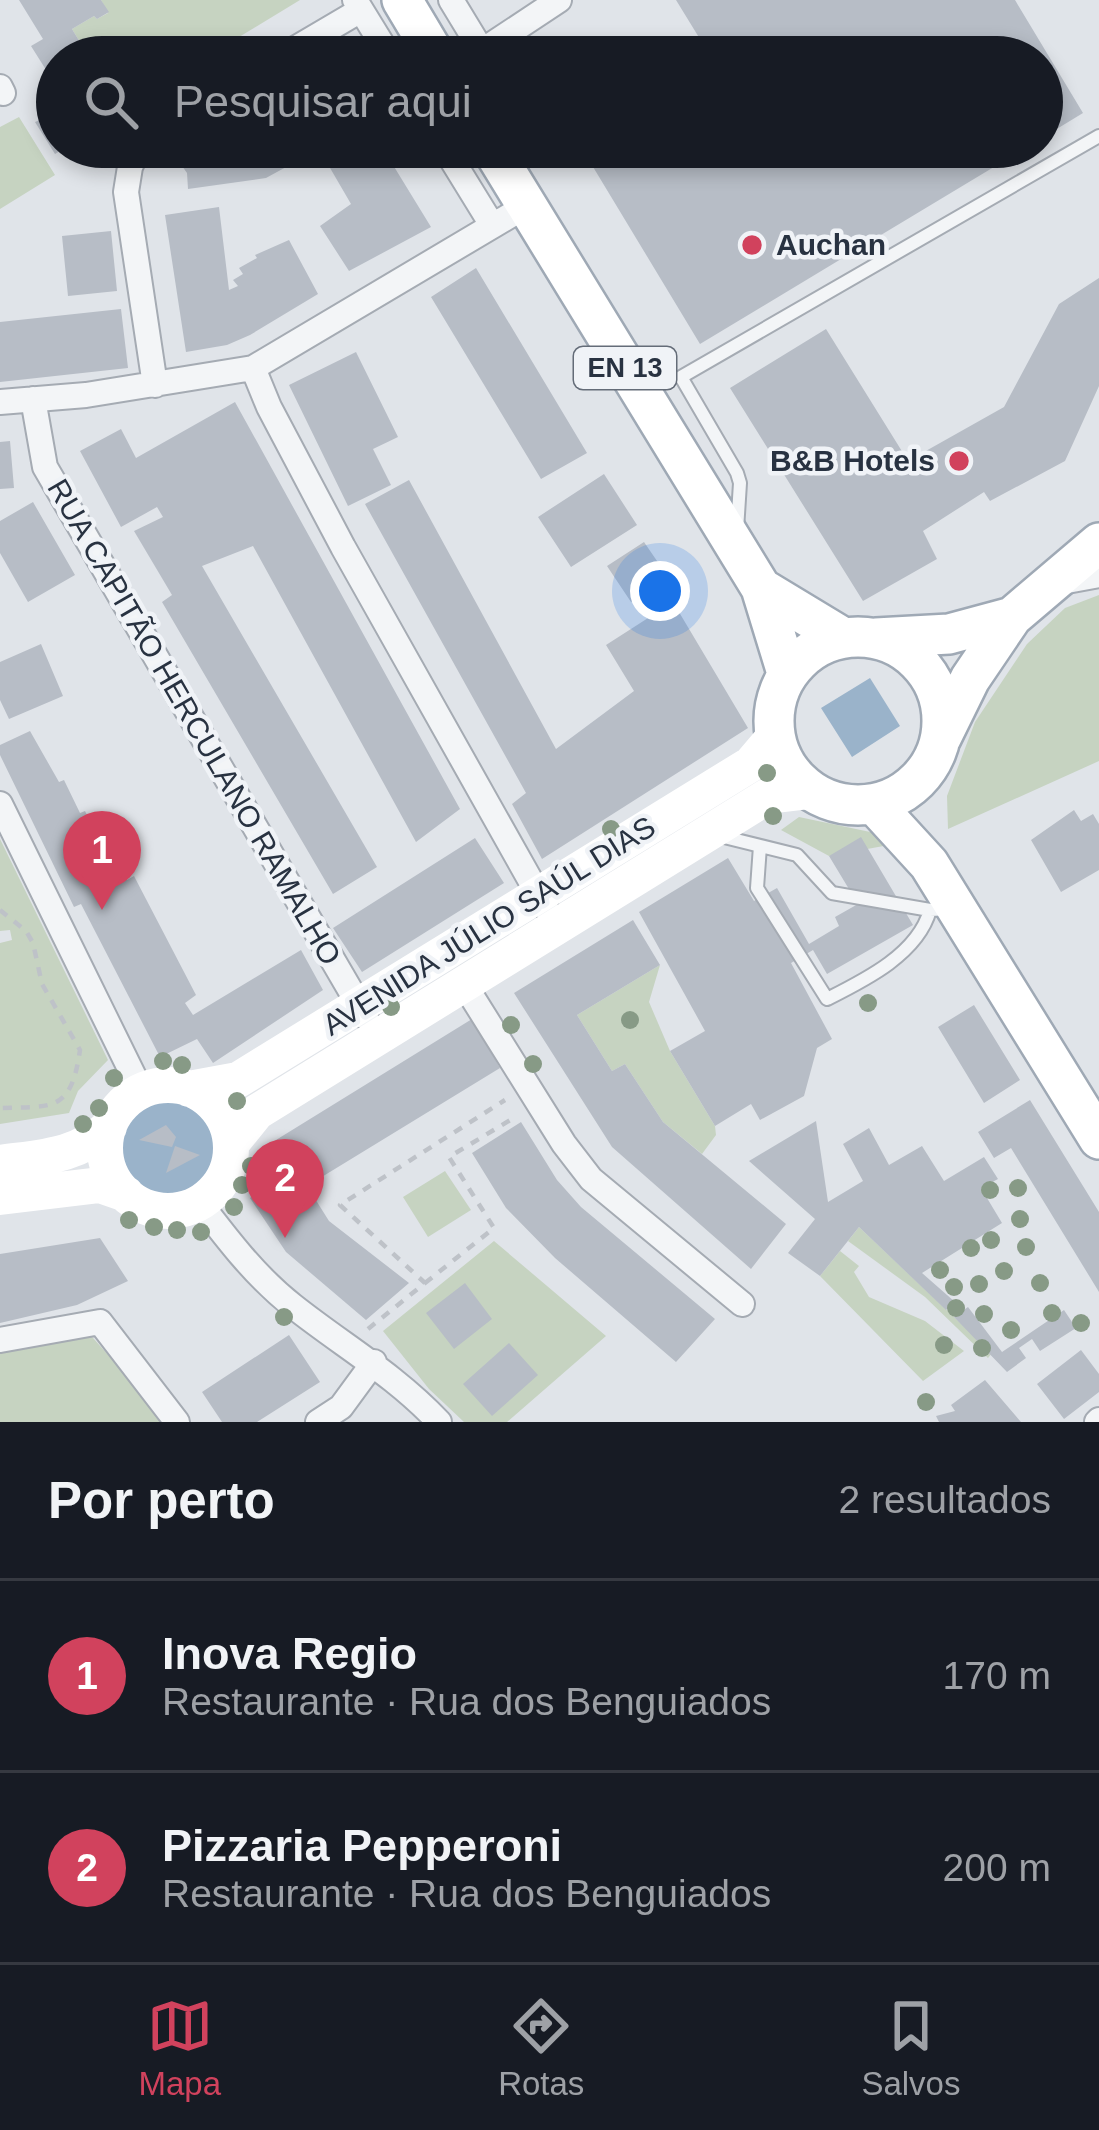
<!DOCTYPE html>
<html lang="pt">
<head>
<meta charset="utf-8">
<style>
	body { margin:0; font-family:Helvetica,sans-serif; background:#242831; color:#f1f3f6 }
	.you { position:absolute; left:660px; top:591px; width:42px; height:42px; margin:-30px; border:9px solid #fff; border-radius:50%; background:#1a73e8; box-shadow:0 0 0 18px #1a73e833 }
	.badge { display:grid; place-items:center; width:78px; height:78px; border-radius:50%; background:#d1425d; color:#fff; font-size:39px; font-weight:700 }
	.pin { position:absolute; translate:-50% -99px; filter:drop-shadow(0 3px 6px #0008) }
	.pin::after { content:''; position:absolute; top:63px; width:42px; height:36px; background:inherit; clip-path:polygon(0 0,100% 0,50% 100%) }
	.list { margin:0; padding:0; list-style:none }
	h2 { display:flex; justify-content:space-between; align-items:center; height:156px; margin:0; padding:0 48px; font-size:51px }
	h2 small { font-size:39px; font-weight:400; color:#9ea1a6 }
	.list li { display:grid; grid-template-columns:78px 1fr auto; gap:36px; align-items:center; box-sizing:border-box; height:192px; padding:0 48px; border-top:3px solid #363941 }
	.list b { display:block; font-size:45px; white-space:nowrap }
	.list p { margin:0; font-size:39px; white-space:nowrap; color:#9ea1a6 }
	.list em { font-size:39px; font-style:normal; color:#9ea1a6 }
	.icon { flex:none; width:66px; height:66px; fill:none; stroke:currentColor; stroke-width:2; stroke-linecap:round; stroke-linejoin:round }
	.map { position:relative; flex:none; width:1099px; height:1422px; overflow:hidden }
	.search { position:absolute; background:#171b24; box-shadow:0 6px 18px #0003; left:36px; right:36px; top:36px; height:132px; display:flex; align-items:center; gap:30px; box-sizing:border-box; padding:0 42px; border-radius:66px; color:#9ea1a6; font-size:45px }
	.sheet { height:540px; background:#171b24 }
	nav { display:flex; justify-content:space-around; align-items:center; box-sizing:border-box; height:168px; border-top:3px solid #363941; background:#171b24; font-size:33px; color:#9ea1a6 }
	nav a { display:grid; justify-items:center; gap:6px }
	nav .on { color:#d1425d }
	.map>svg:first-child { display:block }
</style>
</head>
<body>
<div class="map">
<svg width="1099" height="1422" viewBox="0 0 1099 1422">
	<rect width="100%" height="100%" fill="#e0e4e9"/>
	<!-- green -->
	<path fill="#c6d3c1" d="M101,0H300L206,57H89L72,29L94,16L97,19L108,13Z
		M19,117L55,175L0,209V127Z
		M1099,595V761L948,829L947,796L975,722L1027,644L1065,608Z
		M799,817L875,833L889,845L829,856L781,830Z
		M0,839L108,1060L78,1091L69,1113L0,1124V943L12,940L10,930L0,931Z
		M660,965L649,1002L670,1051L715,1126L716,1135L702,1154L663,1122L625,1064L612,1071L577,1015Z
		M445,1171L471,1210L428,1237L403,1197Z
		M859,1227L992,1353L988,1358L925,1297L848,1241Z
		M494,1241L606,1336L507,1422H464L429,1389L383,1331Z
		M840,1251L859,1266L854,1272L869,1297L925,1321L964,1351L923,1381L820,1276Z
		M86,1330L140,1391L161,1422H0V1346Z"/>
	<!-- water -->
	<path fill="#9ab3ca" d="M870,678L900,726L852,757L821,708Z
		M119 1147a48 48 0 1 1 96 0a48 48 0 1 1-96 0Z"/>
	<!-- building -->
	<path fill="#b7bdc6" d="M19,0H101L109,12L97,19L94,16L72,29L89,57H57V78L53,81L31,46L43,39Z
		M676,0H1015L1083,113L1042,138V57H681L703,44Z
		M57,113V147H67L55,154L35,122Z
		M189,147H382L431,227L349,271L320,226L351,204L319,149L266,178L188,189L187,173L175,156Z
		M581,147H1027L700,344Z
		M219,207L229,290L238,286L233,280L243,274L239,268L257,258L255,255L289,240L318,294L250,335L227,345L186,352L165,215Z
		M111,231L117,291L68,296L62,236Z
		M476,268L587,453L541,479L431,297Z
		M1099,278V386L1065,461L990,501L984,492L923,531L937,559L863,601L730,388L826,329L908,461L1004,407L1059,304Z
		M121,309L128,368L0,382V322Z
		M356,352L398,437L373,449L391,485L348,506L289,385Z
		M235,402L460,809L416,842L253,546L202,566L377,867L333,894L162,602L172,595L134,531L163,517L157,507L121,527L80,451L121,429L136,458Z
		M10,441L14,488L0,489V442Z
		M604,474L637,525L571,567L538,517Z
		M409,480L556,749L634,691L606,645L673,602L748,728L542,859L512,804L526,793L365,504Z
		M33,502L75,575L28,602L0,553V521Z
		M644,542L668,577L631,602L607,566Z
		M41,644L63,696L9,719L0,700V662Z
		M30,731L59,782L64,780L80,813L85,811L103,847L109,844L127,880L134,876L196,995L185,1003L193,1015L301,950L323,990L213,1063L197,1039L160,1057L81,904L74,907L0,755V745Z
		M1074,810L1081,821L1093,814L1099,824V870L1061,892L1031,840Z
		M861,837L913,925L827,974L813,950L791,963L832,1039L817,1048L804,1096L760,1120L751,1104L715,1126L670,1051L705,1031L639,912L728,858L754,901L777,888L809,944L839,926L835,917L858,904L829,856Z
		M475,838L504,883L362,972L333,928Z
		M633,920L660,965L577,1015L612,1071L625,1064L663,1122L786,1224L751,1269L612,1147L514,993Z
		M974,1005L1020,1080L984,1103L938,1027Z
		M472,1019L500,1068L307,1186L329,1221L409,1283L366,1320L286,1252L250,1198L282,1177L263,1148Z
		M1030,1100L1099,1212V1292L1011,1148L994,1158L978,1132Z
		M816,1121L828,1202L863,1181L843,1144L869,1128L889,1165L922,1146L944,1181L984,1157L998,1179L981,1188L1002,1223L922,1273L955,1302L946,1310L859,1227L820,1276L788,1253L815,1219L749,1161Z
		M521,1122L557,1180L581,1207L715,1319L676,1362L555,1258L506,1208L472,1153Z
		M166,1125L176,1137L172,1147L139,1140Z
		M175,1146L200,1155L166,1173Z
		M100,1238L128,1281L77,1305L0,1323V1254Z
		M465,1283L492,1319L454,1349L426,1313Z
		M968,1307L1002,1352L1064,1310L1076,1328L1040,1351L1032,1339L1019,1348L1026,1358L1007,1372L954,1317Z
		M289,1335L320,1382L257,1422H222L202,1392Z
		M509,1343L538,1375L492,1416L463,1384Z
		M1081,1350L1099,1374V1392L1064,1419L1037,1384Z
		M985,1380L1021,1422H939L936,1416L955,1411L951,1405Z"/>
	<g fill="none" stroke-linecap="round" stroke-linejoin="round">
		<!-- lane casing -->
		<g stroke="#a5abb3" stroke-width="16">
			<path id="lane" d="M737,530L740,483L737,473L681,377L1099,136
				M720,836L797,855L832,893L930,910
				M760,846L757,888L827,999C865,980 918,954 930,910L950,909"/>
		</g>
		<!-- street casing -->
		<g stroke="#a5abb3" stroke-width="28">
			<path id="street" d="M355,0L390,57
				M451,0L482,51
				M281,57L361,10
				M473,57L559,0
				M0,87L3,93
				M139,147L130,167L126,192L155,385
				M444,147L492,225
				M253,368L269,407L343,547L546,908
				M33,399L45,467L366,1017
				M0,402L86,395L253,368L526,206
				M1056,583L1099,575
				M0,804L141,1091
				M464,984L564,1144L591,1179L742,1304
				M199,1202C227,1239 256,1277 293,1306C342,1345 395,1375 439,1422
				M0,1340L100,1322L177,1422
				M318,1422L341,1407L374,1362
				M1097,1422L1099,1420"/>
		</g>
		<!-- primary casing -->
		<g stroke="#9fa9b5" stroke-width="44">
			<path id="primary" d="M402,0L436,57
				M491,147L761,588L787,673
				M761,588L842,637
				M774 721a84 84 0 1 1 168 0a84 84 0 1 1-168 0Z
				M876,638L949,634L1012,617
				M941,738L970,679L1012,617L1099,543
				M874,804L929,864L1099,1139"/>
		</g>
		<!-- path -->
		<path stroke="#bec2c8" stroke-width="4.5" stroke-dasharray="9 9" stroke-linecap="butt" d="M0,910L26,931L33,943L42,984L80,1050C71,1114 51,1106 0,1108
			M425,1283L494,1228L449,1157L517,1116
			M368,1329L425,1283L340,1205L505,1100"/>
		<!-- lane -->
		<use href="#lane" stroke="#f3f5f7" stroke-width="12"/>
		<!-- street -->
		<use href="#street" stroke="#f3f5f7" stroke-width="24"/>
		<!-- secondary -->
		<path stroke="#fff" stroke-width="36" d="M105 1148a63 63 0 1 1 126 0a63 63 0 1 1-126 0Z
			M189,1089L238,1080L751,764L774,737
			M231,1144L257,1112L768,796L810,791
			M0,1163C42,1157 76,1157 109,1127
			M0,1197L100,1185L126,1194"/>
		<!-- primary -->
		<use href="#primary" stroke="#fff" stroke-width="39"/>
	</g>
	<!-- trees -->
	<g fill="#879a86">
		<circle cx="767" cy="773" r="9"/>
		<circle cx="773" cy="816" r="9"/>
		<circle cx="611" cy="829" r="9"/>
		<circle cx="868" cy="1003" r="9"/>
		<circle cx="391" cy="1007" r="9"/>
		<circle cx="630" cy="1020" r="9"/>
		<circle cx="511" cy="1025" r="9"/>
		<circle cx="163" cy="1061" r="9"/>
		<circle cx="533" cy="1064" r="9"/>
		<circle cx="182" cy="1065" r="9"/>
		<circle cx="114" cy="1078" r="9"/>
		<circle cx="237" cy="1101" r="9"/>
		<circle cx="99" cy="1108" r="9"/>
		<circle cx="83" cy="1124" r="9"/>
		<circle cx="251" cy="1166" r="9"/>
		<circle cx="242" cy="1185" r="9"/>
		<circle cx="1018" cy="1188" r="9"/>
		<circle cx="990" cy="1190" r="9"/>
		<circle cx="234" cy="1207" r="9"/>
		<circle cx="1020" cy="1219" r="9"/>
		<circle cx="129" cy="1220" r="9"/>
		<circle cx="154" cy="1227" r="9"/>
		<circle cx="177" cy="1230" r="9"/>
		<circle cx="201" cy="1232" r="9"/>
		<circle cx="991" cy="1240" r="9"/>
		<circle cx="1026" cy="1247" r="9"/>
		<circle cx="971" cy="1248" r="9"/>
		<circle cx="940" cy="1270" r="9"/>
		<circle cx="1004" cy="1271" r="9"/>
		<circle cx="1040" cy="1283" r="9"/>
		<circle cx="979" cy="1284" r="9"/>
		<circle cx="954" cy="1287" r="9"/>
		<circle cx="956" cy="1308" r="9"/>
		<circle cx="1052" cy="1313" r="9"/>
		<circle cx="984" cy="1314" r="9"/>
		<circle cx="284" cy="1317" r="9"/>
		<circle cx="1081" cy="1323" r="9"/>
		<circle cx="1011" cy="1330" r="9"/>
		<circle cx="944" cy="1345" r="9"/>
		<circle cx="982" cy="1348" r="9"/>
		<circle cx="926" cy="1402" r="9"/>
	</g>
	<!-- markers -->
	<g fill="#d1425d" stroke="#f0f3f7" stroke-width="4.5">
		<circle cx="752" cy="245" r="12"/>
		<circle cx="959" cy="461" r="12"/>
	</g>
	<g text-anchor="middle" stroke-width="9" stroke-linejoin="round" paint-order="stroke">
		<!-- shield labels -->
		<rect fill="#f0f3f7" stroke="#646c78" stroke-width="3" x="574" y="347" width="102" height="42" rx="9"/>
		<g font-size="27" font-weight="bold" fill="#283241">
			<text x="625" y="377">EN 13</text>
		</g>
		<!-- poi labels -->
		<g font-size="30" font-weight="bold" fill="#283241" stroke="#f0f3f7" text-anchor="start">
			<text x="776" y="255">Auchan</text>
			<text x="935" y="471" text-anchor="end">B&amp;B Hotels</text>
		</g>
		<!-- street labels -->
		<g font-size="30" fill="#283241" stroke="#f0f3f7">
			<text transform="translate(194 722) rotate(60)" y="10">RUA CAPITÃO HERCULANO RAMALHO</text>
			<text transform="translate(489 926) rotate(-32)" y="10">AVENIDA JÚLIO SAÚL DIAS</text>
		</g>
	</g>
</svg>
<div class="you"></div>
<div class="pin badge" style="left:102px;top:910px">1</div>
<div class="pin badge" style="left:285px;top:1238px">2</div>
<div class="search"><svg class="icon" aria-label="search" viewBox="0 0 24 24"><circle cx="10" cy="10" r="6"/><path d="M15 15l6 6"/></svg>Pesquisar aqui</div>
</div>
<section class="sheet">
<h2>Por perto<small>2 resultados</small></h2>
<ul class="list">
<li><span class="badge">1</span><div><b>Inova Regio</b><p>Restaurante · Rua dos Benguiados</p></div><em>170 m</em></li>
<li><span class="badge">2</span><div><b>Pizzaria Pepperoni</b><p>Restaurante · Rua dos Benguiados</p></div><em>200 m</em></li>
</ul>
</section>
<nav>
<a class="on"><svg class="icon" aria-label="map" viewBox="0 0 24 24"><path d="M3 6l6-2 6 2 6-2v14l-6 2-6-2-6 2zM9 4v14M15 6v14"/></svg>Mapa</a>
<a><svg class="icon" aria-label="directions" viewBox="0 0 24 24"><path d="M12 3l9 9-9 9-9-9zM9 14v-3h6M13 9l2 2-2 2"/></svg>Rotas</a>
<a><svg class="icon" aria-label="saved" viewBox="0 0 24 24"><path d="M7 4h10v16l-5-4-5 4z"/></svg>Salvos</a>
</nav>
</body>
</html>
